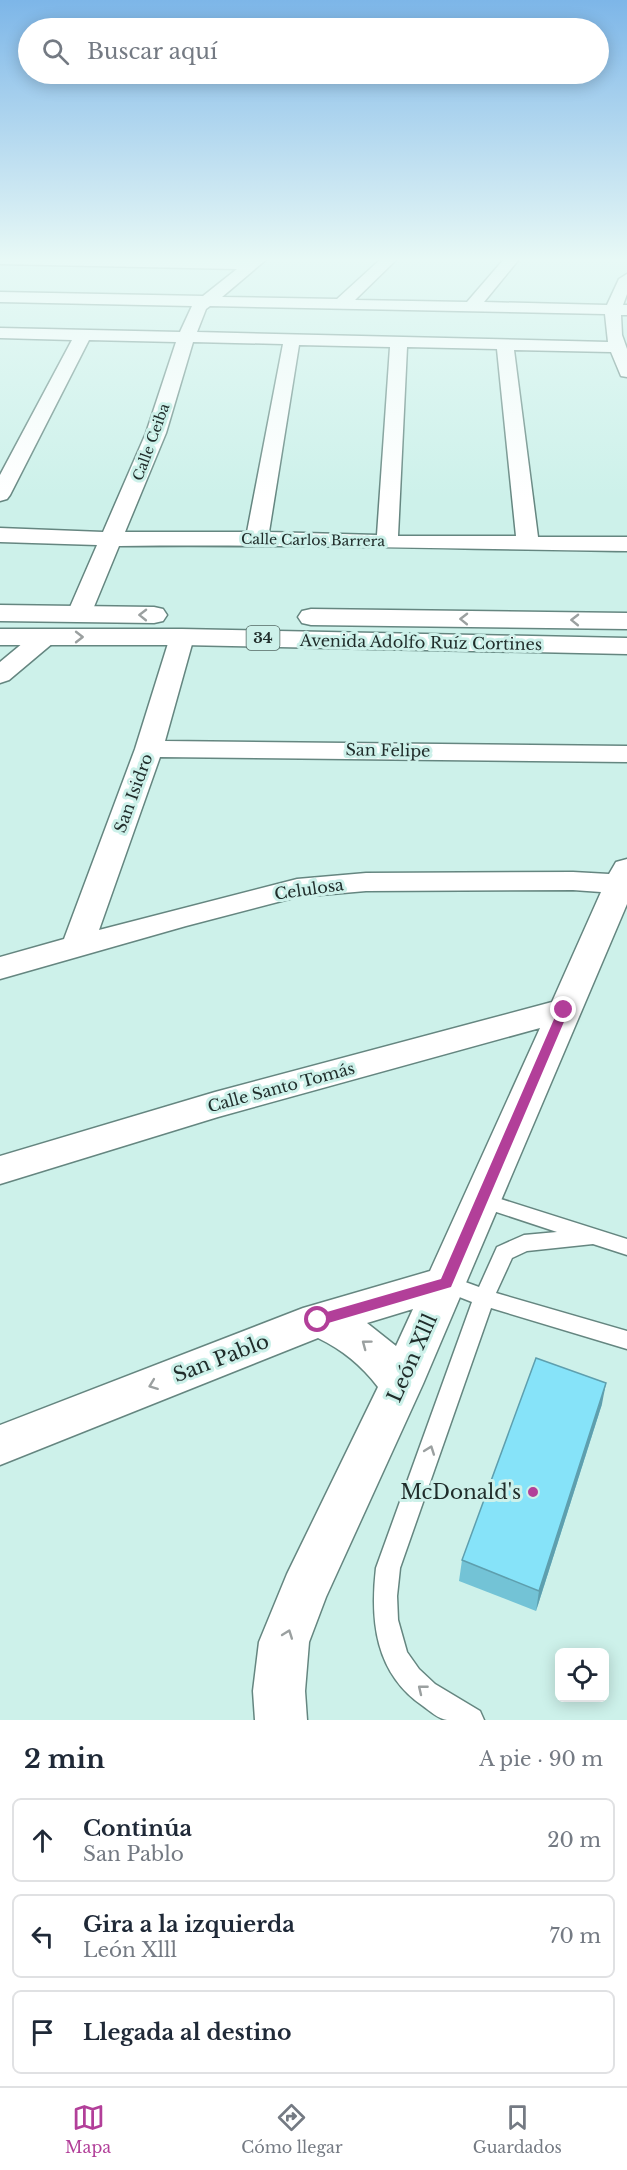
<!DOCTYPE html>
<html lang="es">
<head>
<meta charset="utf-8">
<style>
	body { margin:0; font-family:"Libre Baskerville",serif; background:#f2f2f3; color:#1f2937 }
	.controls { position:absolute; right:18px; bottom:18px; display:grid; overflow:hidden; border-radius:9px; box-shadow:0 3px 15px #0003 }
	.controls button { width:54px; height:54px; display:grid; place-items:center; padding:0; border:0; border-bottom:2px solid #e0e1e3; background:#fff; color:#1f2937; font:30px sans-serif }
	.stop { position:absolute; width:18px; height:18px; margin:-14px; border:4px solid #b23f99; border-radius:50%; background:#fff }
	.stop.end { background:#b23f99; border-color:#fff; box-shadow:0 2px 6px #0008 }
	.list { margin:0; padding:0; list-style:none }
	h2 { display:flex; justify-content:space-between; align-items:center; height:78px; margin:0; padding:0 24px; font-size:26px }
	h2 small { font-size:20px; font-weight:400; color:#747a83 }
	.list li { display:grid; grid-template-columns:39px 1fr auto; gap:18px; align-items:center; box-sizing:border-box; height:84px; margin:0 12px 12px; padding:0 12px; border:2px solid #e0e1e3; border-radius:9px }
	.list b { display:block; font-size:22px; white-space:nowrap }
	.list p { margin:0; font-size:20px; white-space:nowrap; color:#747a83 }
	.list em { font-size:20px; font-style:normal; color:#747a83 }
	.icon { flex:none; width:33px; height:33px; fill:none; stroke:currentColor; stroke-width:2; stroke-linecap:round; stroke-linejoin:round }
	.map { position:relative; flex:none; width:627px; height:1720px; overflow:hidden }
	.search { position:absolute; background:#fff; box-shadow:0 3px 15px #0003; left:18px; right:18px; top:18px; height:66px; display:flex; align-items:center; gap:15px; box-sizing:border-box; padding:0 21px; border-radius:33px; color:#747a83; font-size:22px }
	.sheet { height:366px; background:#fff }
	nav { display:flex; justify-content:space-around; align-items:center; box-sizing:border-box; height:84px; border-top:2px solid #e0e1e3; background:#fff; font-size:16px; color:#747a83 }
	nav a { display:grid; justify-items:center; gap:3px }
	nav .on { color:#b23f99 }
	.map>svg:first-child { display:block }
</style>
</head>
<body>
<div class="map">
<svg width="627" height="1720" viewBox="0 0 627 1720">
	<rect width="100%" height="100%" fill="#cdf1ea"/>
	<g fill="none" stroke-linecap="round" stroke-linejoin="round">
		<!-- service casing -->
		<g stroke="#658680" stroke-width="3">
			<path id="service" d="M482,1193L627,1239V1255L593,1244L527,1251L512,1258L496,1293L627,1331V1349L491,1308L400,1568L397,1596L398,1620L407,1652L419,1669L435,1684L480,1711L484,1720C472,1720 458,1720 447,1720C438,1719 430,1711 423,1706C375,1673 370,1621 376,1568L472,1302L439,1289L436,1283L439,1277L446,1275L479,1287L497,1247L524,1235L557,1232L475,1205L472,1200L475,1195Z"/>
		</g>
		<!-- minor casing -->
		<g stroke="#658680" stroke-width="3">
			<path id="minor" d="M0,258L249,260L252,258H268L222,297L337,299L382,258H398L355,300L467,302L505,258H520L484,302L607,305L619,279L627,274V294L623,305H627V315H621L622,335L627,349V377L621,376L611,352L514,350L538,537H627V551C458,549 288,544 119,546L91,614L87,619L79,621L71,619L67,614L97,545L0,542V528L103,532L146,433L176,342L89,340L10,495L7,499L0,501V475L72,340L0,338V328L180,332L192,306L0,302V292L203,296L237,269L0,264ZM210,306L605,314L608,342L197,332L206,309ZM193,342L283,344L247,532H125L166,433ZM299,345L390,347L377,535L269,532ZM407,347L497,349L516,536H398Z
				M182,630L191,632L194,637L165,741L627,746V762L160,757L99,930L297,879L366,873L573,872L609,874L616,862L627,859V904L423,1384L326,1597L309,1642L305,1691L307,1720H255L253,1691L259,1642L287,1574L378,1387C361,1365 343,1350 318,1338L0,1465V1425L303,1308L430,1271L540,1028L218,1117L0,1184V1156L215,1092L552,1002L601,892L573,890L366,891L297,897L186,926L0,979V957L64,939L135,749L170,637L173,632ZM413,1309L396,1346L367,1323Z
				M44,631L53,633L56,638L53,643L9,680L0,683V662L35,633Z"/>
		</g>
		<!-- primary casing -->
		<g stroke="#658680" stroke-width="3">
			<path id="primary" d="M0,605L154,607L163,609L167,615L163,621L154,623L0,621Z
				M311,609L627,613V629L311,625L302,623L298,617L302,611Z
				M0,629H182L627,638V654L182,645H0Z"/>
		</g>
		<!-- service -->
		<use href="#service" fill="#fff" fill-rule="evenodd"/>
		<!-- minor -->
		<use href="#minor" fill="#fff" fill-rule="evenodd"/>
		<!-- primary -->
		<use href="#primary" fill="#fff" fill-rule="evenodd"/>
	</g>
	<!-- wall -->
	<path fill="#73c3d6" d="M602,1404L536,1611L459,1581L462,1560Z"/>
	<!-- shaded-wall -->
	<path fill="#5e9fae" d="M606,1383L602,1404L536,1611L539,1591Z"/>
	<!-- building -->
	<path fill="#86e3f9" stroke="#5e9fae" stroke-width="1.5" d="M536,1358L606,1383L539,1591L462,1560Z"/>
	<!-- one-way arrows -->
	<defs><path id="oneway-chevron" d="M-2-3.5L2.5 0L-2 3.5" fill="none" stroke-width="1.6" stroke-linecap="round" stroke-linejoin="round" transform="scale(1.5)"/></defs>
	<g stroke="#9ba0a0">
		<use href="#oneway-chevron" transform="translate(143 615) rotate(-179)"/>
		<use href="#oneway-chevron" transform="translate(464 619) rotate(-179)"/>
		<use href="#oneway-chevron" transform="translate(575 620) rotate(-179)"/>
		<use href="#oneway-chevron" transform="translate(79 637)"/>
		<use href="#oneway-chevron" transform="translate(366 1344) rotate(-143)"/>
		<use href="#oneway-chevron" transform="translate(153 1385) rotate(159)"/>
		<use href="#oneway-chevron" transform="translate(430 1450) rotate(-70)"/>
		<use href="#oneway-chevron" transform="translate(288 1634) rotate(-70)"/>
		<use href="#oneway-chevron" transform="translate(422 1689) rotate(-141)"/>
	</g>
	<!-- sky -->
	<linearGradient id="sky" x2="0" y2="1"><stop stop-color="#7db6e8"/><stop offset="0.52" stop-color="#e8f9f6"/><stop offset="1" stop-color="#e8f9f6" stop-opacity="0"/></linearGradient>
	<rect width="627" height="499" fill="url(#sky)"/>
	<!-- route -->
	<path fill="#b23f99" d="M564,1006L569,1010L451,1287L318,1326L313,1324L311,1320L313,1316L441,1279L558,1010Z"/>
	<!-- markers -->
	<circle fill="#b23f99" stroke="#cdf1ea" stroke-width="2" cx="533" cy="1492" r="6"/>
	<g text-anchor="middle" stroke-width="6" stroke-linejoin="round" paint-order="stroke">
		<!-- far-street labels -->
		<g font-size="14" fill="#202d2b" stroke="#cdf1ea">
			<text transform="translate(151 442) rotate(-70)" y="5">Calle Ceiba</text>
			<text transform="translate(313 540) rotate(1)" y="5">Calle Carlos Barrera</text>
		</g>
		<!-- shield labels -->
		<rect fill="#cdf1ea" stroke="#546864" stroke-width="1.5" x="246.5" y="626" width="33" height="24" rx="4.5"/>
		<g font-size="15" font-weight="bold" fill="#202d2b">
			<text x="263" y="643">34</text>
		</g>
		<!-- street labels -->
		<g font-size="16" fill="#202d2b" stroke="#cdf1ea">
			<text transform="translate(421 642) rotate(1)" y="6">Avenida Adolfo Ruíz Cortines</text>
			<text transform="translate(388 750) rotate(1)" y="6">San Felipe</text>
			<text transform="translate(133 793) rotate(-70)" y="6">San Isidro</text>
			<text transform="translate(309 889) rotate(-8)" y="6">Celulosa</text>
			<text transform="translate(281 1087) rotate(-15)" y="6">Calle Santo Tomás</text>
		</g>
		<!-- near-street labels -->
		<g font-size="20" fill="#202d2b" stroke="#cdf1ea">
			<text transform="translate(221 1358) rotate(-21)" y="7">San Pablo</text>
			<text transform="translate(412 1358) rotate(-66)" y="7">León Xlll</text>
		</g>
		<!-- near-poi labels -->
		<g font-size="20" fill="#202d2b" stroke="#cdf1ea" text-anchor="end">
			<text x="521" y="1499">McDonald's</text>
		</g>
	</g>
</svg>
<div class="controls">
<button><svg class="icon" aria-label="locate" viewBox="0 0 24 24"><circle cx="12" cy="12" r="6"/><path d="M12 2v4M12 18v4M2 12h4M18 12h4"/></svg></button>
</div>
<div class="stop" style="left:318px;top:1320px"></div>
<div class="stop end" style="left:564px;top:1010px"></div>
<div class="search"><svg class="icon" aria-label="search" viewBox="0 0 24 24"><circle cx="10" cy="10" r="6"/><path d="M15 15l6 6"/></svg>Buscar aquí</div>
</div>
<section class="sheet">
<h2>2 min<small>A pie · 90 m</small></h2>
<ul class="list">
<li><svg class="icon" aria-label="ahead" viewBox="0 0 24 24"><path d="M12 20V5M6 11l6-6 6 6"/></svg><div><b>Continúa</b><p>San Pablo</p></div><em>20 m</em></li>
<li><svg class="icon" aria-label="left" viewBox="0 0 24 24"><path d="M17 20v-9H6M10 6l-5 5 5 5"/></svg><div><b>Gira a la izquierda</b><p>León Xlll</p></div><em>70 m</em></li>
<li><svg class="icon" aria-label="arrive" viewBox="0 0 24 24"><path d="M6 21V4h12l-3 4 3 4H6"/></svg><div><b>Llegada al destino</b></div></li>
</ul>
</section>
<nav>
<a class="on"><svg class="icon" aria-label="map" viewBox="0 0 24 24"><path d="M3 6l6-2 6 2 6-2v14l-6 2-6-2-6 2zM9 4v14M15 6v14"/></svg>Mapa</a>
<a><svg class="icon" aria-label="directions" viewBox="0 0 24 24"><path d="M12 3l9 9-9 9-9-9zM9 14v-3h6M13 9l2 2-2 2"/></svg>Cómo llegar</a>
<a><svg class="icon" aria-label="saved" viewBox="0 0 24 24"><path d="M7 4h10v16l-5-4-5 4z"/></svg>Guardados</a>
</nav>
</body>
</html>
